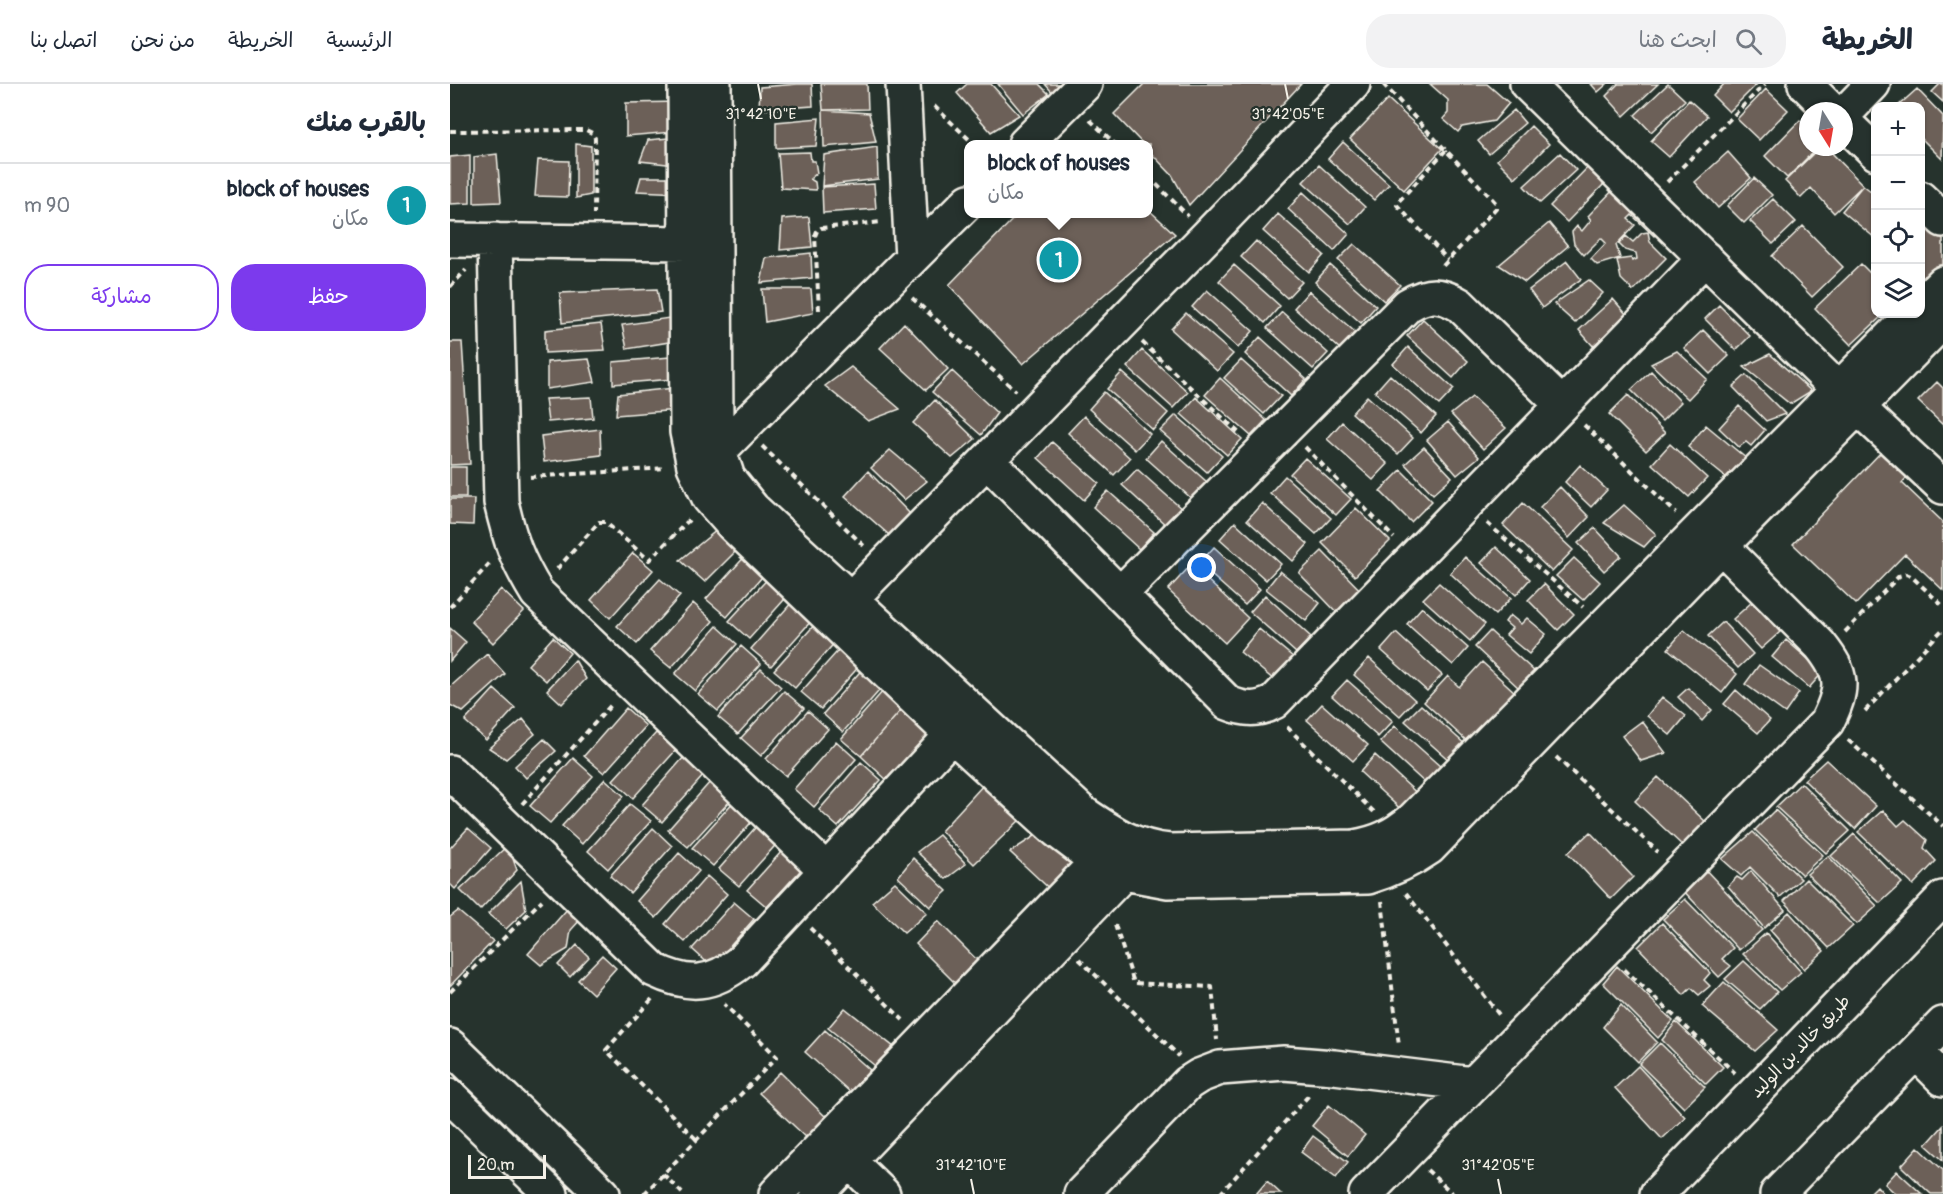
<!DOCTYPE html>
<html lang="ar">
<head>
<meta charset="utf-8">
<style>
	body { margin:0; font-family:Pangolin,"Playpen Sans Arabic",sans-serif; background:#f2f2f3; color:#1f2937; direction:rtl }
	.controls { position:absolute; right:18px; top:18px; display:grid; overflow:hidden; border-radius:12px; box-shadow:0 2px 4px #0004 }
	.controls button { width:54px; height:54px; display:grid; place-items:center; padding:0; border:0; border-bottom:2px solid #e0e1e3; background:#fff; color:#1f2937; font:30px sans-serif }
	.compass { position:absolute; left:1349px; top:18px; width:54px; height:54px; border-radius:50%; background:#fff; box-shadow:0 2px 4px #0004; rotate:169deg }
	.scale { position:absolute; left:18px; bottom:15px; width:78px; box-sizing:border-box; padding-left:6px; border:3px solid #f4f1e8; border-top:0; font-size:16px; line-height:21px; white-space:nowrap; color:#f4f1e8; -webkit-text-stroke:4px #26332d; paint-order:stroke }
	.you { position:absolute; left:752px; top:484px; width:21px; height:21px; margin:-15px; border:4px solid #fff; border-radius:50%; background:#1a73e8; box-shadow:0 0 0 9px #1a73e833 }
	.badge { display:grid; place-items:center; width:39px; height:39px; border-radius:50%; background:#7c3aed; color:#fff; font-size:20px; font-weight:700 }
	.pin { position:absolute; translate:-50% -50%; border:3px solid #fff; box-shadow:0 2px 6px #0006 }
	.popup { position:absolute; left:514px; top:56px; width:189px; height:78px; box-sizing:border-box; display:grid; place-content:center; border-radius:12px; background:#fff; filter:drop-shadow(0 2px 4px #0005); font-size:20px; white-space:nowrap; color:#747a83 }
	.popup b { font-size:22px; color:#1f2937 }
	.popup::after { content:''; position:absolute; left:50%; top:100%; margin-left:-12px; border:12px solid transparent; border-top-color:#fff }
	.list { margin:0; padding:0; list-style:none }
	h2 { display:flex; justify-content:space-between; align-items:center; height:78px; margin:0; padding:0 24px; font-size:26px }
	h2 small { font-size:20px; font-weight:400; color:#747a83 }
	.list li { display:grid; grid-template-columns:39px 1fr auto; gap:18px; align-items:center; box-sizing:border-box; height:84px; padding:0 24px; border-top:2px solid #e0e1e3 }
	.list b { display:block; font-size:22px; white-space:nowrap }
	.list p { margin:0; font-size:20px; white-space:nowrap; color:#747a83 }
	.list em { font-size:20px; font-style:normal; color:#747a83 }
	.actions { display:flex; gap:12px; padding:18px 24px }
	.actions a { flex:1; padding:14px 0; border:2px solid #7c3aed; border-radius:24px; text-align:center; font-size:21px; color:#7c3aed }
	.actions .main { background:#7c3aed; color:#fff }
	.icon { flex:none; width:33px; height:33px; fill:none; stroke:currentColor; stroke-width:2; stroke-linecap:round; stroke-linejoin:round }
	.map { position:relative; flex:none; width:1493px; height:1110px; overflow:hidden; direction:ltr }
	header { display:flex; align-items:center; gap:36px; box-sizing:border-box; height:84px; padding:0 30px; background:#fff; border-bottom:2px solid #e0e1e3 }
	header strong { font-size:28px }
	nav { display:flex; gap:33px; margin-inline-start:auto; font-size:21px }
	.search { width:420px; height:54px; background:#f2f2f3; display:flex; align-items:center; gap:15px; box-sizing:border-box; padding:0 21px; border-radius:24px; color:#747a83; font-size:22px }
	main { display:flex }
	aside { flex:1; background:#fff }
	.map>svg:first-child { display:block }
</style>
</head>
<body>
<header>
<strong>الخريطة</strong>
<div class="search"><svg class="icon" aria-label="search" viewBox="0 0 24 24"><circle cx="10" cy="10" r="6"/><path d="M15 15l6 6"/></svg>ابحث هنا</div>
<nav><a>الرئيسية</a><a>الخريطة</a><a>من نحن</a><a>اتصل بنا</a></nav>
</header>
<main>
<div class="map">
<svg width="1493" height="1110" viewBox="0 0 1493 1110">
	<rect width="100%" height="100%" fill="#26332d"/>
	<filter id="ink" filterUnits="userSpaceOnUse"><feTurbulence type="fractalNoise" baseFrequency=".0167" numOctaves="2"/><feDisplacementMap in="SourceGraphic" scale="12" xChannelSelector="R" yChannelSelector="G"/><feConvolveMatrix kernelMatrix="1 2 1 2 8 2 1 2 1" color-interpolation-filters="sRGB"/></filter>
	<g filter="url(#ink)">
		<!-- building -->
		<path fill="#6c6058" stroke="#f4f1e8" stroke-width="1.5" d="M348,0H362L363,22L309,26L310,3Z
			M371,0H417L418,25L373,26Z
			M517,0H541L569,31L541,48L507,9Z
			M548,0H589L599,10L573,30Z
			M595,0H610L602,8Z
			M694,0H851L739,121L722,91L699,67V60H693L664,30Z
			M980,0H1037L1059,19L1044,37L1012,43L1008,48L993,35L998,29V16Z
			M1141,0H1157L1148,8Z
			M1168,0H1208L1174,32L1156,12Z
			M1218,0L1235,16L1201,48L1185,31Z
			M1274,0H1307L1279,28L1263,12Z
			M1490,0H1493V18L1482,8Z
			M1316,5L1338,26L1309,56L1287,35Z
			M1467,5L1493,32L1492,75L1470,53V22H1448Z
			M938,15L992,65L954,106L900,55Z
			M1239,16L1257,32L1219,73L1201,57Z
			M229,18L235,47L176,52V19Z
			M373,26L419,29L426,58L374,63Z
			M1064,26L1075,39L1039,70L1028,57Z
			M369,34L366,62L326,64V38Z
			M1350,36L1358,44V63H1368L1337,94L1315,72Z
			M1081,42L1099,60L1065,94L1047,76Z
			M229,53L235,82L190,77L198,56Z
			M893,58L939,100L924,116L878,75Z
			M126,60L141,62V111L126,114Z
			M427,63L428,95L372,102L374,71Z
			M1370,63H1376L1413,101L1384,129L1361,104L1351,114L1335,97Z
			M360,68L361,77H365L367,89L360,95L365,98L366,106L331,104L328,69Z
			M1278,68L1301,94L1268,124L1245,98Z
			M1110,69L1126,86L1090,119L1074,102Z
			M47,70L51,118L24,119V73Z
			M20,71V119L0,120V73Z
			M88,76L119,77L118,113L85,112Z
			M869,81L915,123L900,140L853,98Z
			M1138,83L1155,99L1117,138L1100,122Z
			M191,93H229L231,109L187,107Z
			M1304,94L1322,111L1294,139L1277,122Z
			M424,100L426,125L373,129L372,103Z
			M1413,101L1426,111L1425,154L1392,127Z
			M1166,103L1210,145L1204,152L1182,131L1178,135L1185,141L1166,161L1170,174L1147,181L1141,175L1156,159L1151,154L1134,171L1124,160L1122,148L1127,142L1132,147L1141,136L1138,132Z
			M853,108L899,150L884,167L838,125Z
			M1323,115L1346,138L1323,160L1300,137Z
			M699,126L725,150L573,280L499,201L568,130H699Z
			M828,130L874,171L859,188L813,147Z
			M359,133L362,163L330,166L332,135Z
			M1471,134L1493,153V185L1477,203L1470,198Z
			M1099,139L1118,162L1075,198L1049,181Z
			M1353,142L1393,183L1362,213L1322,172Z
			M1198,148L1200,158L1216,174L1183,207L1171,195L1167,176L1181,174L1182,177L1187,175L1186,169L1175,166L1169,160L1176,152L1183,158L1192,149Z
			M806,157L852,198L837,214L791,173Z
			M904,160L950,201L934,217L888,176Z
			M361,169L362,194L311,199L316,174Z
			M1117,177L1131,195L1092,224L1079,206Z
			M1411,180L1426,195V230H1434L1401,261L1365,224Z
			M784,181L830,222L815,239L769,197Z
			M880,181L926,222L911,239L865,198Z
			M1139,196L1153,209L1125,239L1104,220Z
			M207,205L211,228L112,239L110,209Z
			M312,205H361L363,229L315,238Z
			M757,206L803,247L788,264L742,223Z
			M859,207L905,248L890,265L844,224Z
			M1163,215L1177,231L1143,262L1129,246Z
			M1269,221L1300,252L1286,266L1255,235Z
			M832,228L878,269L863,285L817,244Z
			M736,229L783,270L767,287L721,245Z
			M219,234V258L177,265L172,241Z
			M973,235L1018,277L1003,294L957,252Z
			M454,239L498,285L476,306L430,264Z
			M151,240L155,266L95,269V246Z
			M1253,246L1279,272L1260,290L1234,264Z
			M810,253L856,295L841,312L795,270Z
			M0,258H12L20,380L0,381Z
			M958,263L1004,305L989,321L943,280Z
			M692,266L738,308L723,324L677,283Z
			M1227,267L1257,295L1238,315L1201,280Z
			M1320,270L1361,307L1340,320L1294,283Z
			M220,273L223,295L163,300V278Z
			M139,275L145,298L97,305V278Z
			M791,276L831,312L814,330L774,294Z
			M401,283L450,325L418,337L375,302Z
			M502,287L547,329L531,351L482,308Z
			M1201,287L1231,318L1212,337L1181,306Z
			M672,288L718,329L703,346L657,305Z
			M940,291L986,332L971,349L925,308Z
			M1296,291L1335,330L1316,337L1283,303Z
			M770,294L816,336L801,352L755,311Z
			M1487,298L1493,304V341L1468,317Z
			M224,304L228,326L166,331L168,310Z
			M654,308L700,350L685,366L639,325Z
			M1178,311L1215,349L1196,367L1159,330Z
			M917,312L963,354L948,370L902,329Z
			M141,313L143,334L98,338L95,315Z
			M746,313L792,355L777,371L731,330Z
			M1022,313L1056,344L1033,365L1001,330Z
			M485,316L525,355L502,374L463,339Z
			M1289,322L1315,346L1301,362L1296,358L1289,363L1269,344Z
			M726,331L772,372L757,388L710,347Z
			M634,332L680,374L664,391L618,349Z
			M892,338L938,380L923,396L877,355Z
			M998,338L1029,373L1007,391L977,356Z
			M1256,341L1297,375L1279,396L1238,363Z
			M150,345L151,371L94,378L91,352Z
			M711,357L757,398L742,415L696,374Z
			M602,358L649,399L634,416L588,374Z
			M1220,360L1257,394L1239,413L1202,380Z
			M974,363L1002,393L983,410L955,380Z
			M440,366L477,397L454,416L421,384Z
			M1432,367L1458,392L1452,399L1493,438V506L1455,470L1406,520L1343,460Z
			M855,374L901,415L886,431L840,390Z
			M1130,381L1157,406L1141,423L1115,398Z
			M0,383H16V413H0Z
			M687,385L733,426L718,443L672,401Z
			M951,386L982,417L961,438L930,407Z
			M418,387L467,437L447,458L395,412Z
			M835,392L881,434L866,450L820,409Z
			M1110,403L1139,433L1119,454L1090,423Z
			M658,407L704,448L689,465L643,423Z
			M0,415H24L23,441L0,440Z
			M812,419L858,460L843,477L797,436Z
			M1073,419L1123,466L1102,488L1053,441Z
			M1174,421L1206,450L1194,463L1154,439Z
			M906,424L940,457L905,492L872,459Z
			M785,438L831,480L816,496L770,455Z
			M1145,444L1171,472L1154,487L1128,459Z
			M267,446L288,465L255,498L230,476Z
			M764,463L810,505L795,521L749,480Z
			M1046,463L1080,495L1066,511L1031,479Z
			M872,467L917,513L894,536L849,489Z
			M299,468L319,485L277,533L256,515Z
			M183,469L203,486L160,534L141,516Z
			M1015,473L1061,514L1045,531L1000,489Z
			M1124,474L1150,498L1133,516L1106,492Z
			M741,481L798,534L775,559L718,506Z
			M830,487L870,519L856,537L816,505Z
			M322,490L342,507L299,555L279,537Z
			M210,495L230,512L187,560L167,542Z
			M989,499L1035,540L1020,557L973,515Z
			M1094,500L1124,530L1108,546L1078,516Z
			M51,505L74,527L43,559L21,537Z
			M815,511L861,553L846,569L800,528Z
			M343,517L363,535L321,582L301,565Z
			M1302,518L1330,548L1311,565L1283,535Z
			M243,519L263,537L221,584L200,567Z
			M972,523L1018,564L1003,581L957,540Z
			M1060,531L1071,540L1077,534L1096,550L1079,570L1056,551L1062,544L1055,538Z
			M367,538L387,556L345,604L324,586Z
			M1273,538L1303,570L1288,584L1258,552Z
			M267,542L287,560L245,607L225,590Z
			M0,544L16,558L0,577Z
			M809,545L843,573L824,596L790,568Z
			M1234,546L1287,590L1272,609L1218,565Z
			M1040,547L1085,588L1070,605L1025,563Z
			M946,549L992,591L977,607L931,566Z
			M103,553L120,569L96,597L78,581Z
			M1336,556L1373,588L1359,604L1322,573Z
			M394,560L413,578L371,625L351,608Z
			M291,562L311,580L268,627L248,610Z
			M37,570L55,590L13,628L0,621V603Z
			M919,574L965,616L950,632L904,591Z
			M125,576L136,595L112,620L97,606Z
			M1032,578L1066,609L1019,659L974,618L998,592L1009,603Z
			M1309,581L1349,609L1335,629L1295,600Z
			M415,582L435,600L393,648L373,630Z
			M311,585L331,603L288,650L268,633Z
			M897,596L943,637L928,653L882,612Z
			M1238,604L1262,626L1252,637L1228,613Z
			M44,605L65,624L36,656L15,637Z
			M1286,606L1320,636L1308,649L1274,620Z
			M334,607L354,624L311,672L291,654Z
			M433,607L453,624L411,672L391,655Z
			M1212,613L1236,632L1220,651L1197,632Z
			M872,620L918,661L903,677L857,636Z
			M971,621L1017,662L1001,678L955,637Z
			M176,624L196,642L154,689L134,672Z
			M453,624L483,650L439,698L411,672Z
			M358,627L378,645L336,692L316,675Z
			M73,635L85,650L56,675L39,664Z
			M1192,637L1216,669L1191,677L1172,652Z
			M945,642L991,683L976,700L930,658Z
			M206,649L226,666L183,714L163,696Z
			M94,655L106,667L76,694L65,682Z
			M386,657L406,675L364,723L344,705Z
			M925,671L971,713L956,730L910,688Z
			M234,673L254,691L212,738L192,721Z
			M123,674L143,692L100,739L80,722Z
			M1376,676L1426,722L1405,745L1354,696Z
			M411,678L431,696L388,743L369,726Z
			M1208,693L1257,739L1234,763L1185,717Z
			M155,695L174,712L132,760L112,742Z
			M260,698L281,716L238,763L218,746Z
			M1351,699L1400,747L1376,769L1326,723Z
			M534,700L571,735L524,780L491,747Z
			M285,716L305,734L263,782L242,764Z
			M180,720L201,737L158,785L138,767Z
			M1325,726L1373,771L1352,791L1305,746Z
			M1433,726L1448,742L1455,736L1477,756L1474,764L1486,777L1463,801L1408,748Z
			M311,737L331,755L289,802L269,785Z
			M18,744L41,764L5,805L0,800V764Z
			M203,744L222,762L180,809L160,792Z
			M1140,748L1183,793L1161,815L1118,769Z
			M1303,748L1351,795L1330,813L1300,783L1291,792L1272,775Z
			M588,750L629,788L605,810L560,768Z
			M1404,750L1452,799L1430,819L1381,772Z
			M489,751L516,780L496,795L467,768Z
			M340,758L360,776L317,823L297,806Z
			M58,761L67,786L30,826L10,806Z
			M229,769L249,787L206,834L187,817Z
			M1378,772L1427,822L1407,840L1357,790Z
			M463,774L497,807L480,823L448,793Z
			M1252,782L1312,846L1289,866L1230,803Z
			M1301,787L1335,826L1314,844L1278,802L1287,793L1292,796Z
			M257,792L277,810L235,858L215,840Z
			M1356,795L1403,842L1379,864L1334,817Z
			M71,797L76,826L56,845L38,830Z
			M445,798L477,829L454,849L422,818Z
			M1235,815L1283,864L1272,875L1281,882L1269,893L1213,835Z
			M284,818L304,835L262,883L242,865Z
			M118,824L131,835L121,846L118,865L91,881L78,870Z
			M8,827L43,857L0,902V833Z
			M1339,828L1374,867L1354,885L1320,846Z
			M488,837L536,885L513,907L466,860Z
			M1212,839L1260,889L1254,896L1260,902L1249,911L1241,904L1234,911L1188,863Z
			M1316,849L1351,888L1330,906L1293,870Z
			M127,861L139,873L120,893L108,881Z
			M152,871L166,884L143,910L128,896Z
			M1294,877L1327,908L1310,925L1275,895Z
			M1167,882L1223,937L1208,954L1153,899Z
			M1274,898L1328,946L1305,967L1252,922Z
			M1171,921L1207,958L1188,978L1153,943Z
			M395,924L445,964L429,985L378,944Z
			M1226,938L1273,983L1256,1000L1212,956Z
			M375,946L420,986L400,1008L355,968Z
			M1210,959L1255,1003L1234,1024L1189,980Z
			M1188,982L1235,1033L1212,1055L1165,1004Z
			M330,988L378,1035L358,1055L309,1009Z
			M879,1021L915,1051L898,1072L862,1042Z
			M1493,1042V1076L1476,1061Z
			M863,1052L898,1078L886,1094L851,1068Z
			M1468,1063L1493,1086V1110H1481L1451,1082Z
			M1447,1087L1472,1110H1446L1435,1100Z
			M817,1097L831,1110H806Z
			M1427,1102L1434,1110H1419Z"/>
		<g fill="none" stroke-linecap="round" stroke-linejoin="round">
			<!-- minor casing -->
			<g stroke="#f4f1e8" stroke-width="38">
				<path id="minor" d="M235,0L237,348L244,382L259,414L282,440L502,651L606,746L647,777L674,789L718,797L918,793C941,786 959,778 979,764L1271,462L1493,237
					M264,0L266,343L269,367L278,394L303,425L633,729C662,749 684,763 719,767L904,763C928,759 943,752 962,736L1463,230
					M453,0L462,174
					M1077,0L1388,305L1493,403
					M1355,0L1382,27
					M1394,30L1423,0
					M1394,38L1426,69
					M575,60L635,0
					M1470,114L1493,136
					M0,156L236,159
					M45,156L51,418C60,456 66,475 87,509L376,786
					M1470,222L1493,199
					M269,367L519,117
					M537,376L778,619C795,626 808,627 824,618L1255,174
					M670,510L958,221C978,209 990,209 1010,221L1112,321
					M385,531L758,151L903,0
					M0,688L204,886C239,903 262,901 292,877L502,651
					M0,962L153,1110
					M1466,968L1493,995
					M0,1012L101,1110
					M399,1077L433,1110
					M326,1110L663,761
					M367,1110L687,775
					M631,1110L738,999L749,992L770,984L834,979L884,983L1023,1000
					M916,1110L1377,638C1394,604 1394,591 1370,561L1271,462
					M1207,1110L1493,814
					M1327,1110L1493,940"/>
			</g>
			<!-- path -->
			<path stroke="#f4f1e8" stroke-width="4" stroke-dasharray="6 4.5" stroke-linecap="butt" d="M933,0L1046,119V124L990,185
				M484,22L524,60
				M640,36L665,60
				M0,47L136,46L142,49L145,54L144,130
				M996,66L948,118L947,121L998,176
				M699,93L738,132
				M1217,98L1315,0
				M0,203L16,186
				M462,214L566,307
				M369,226L365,152L367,147L371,144L432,138
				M692,258L789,349
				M1134,341L1226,429
				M312,362L414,462
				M855,363L944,454
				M80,393L216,384
				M1037,439L1133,523
				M107,485L149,438H155L199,476L239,436
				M0,523L40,479
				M1395,548L1449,492L1456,490L1461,492L1493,522
				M1415,627L1493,545
				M837,643L924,728
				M1398,656L1493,742
				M1106,673L1208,768
				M72,720L162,620
				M956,809L1050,932
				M932,817L949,962
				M665,841L684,899L762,903L767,956
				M360,844L453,936
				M629,875L729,972
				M1174,885L1285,989
				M0,908L92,816
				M202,915L156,966L247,1056
				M977,1086L1003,1110
				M213,1090L233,1110
				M194,1110L327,973L274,920
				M770,1110L860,1010"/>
			<!-- minor -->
			<use href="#minor" stroke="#26332d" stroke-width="33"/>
		</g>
	</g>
	<!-- ticks -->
	<path fill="none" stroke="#f4f1e8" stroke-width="2" d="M308,0L311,15M835,0L838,15M521,1095L524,1110M1048,1095L1051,1110"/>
	<g text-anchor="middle" stroke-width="4.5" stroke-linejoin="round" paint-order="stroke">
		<!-- street labels -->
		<g font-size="18" fill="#f4f1e8" stroke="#26332d">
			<text transform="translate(1350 962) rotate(-46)" y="6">طريق خالد بن الوليد</text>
		</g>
	</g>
	<g font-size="15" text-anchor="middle" fill="#f4f1e8" stroke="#26332d" stroke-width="4.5" stroke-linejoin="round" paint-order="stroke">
		<text x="311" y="35">31°42'10"E</text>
		<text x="838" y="35">31°42'05"E</text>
		<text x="521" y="1086">31°42'10"E</text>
		<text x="1048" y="1086">31°42'05"E</text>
	</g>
</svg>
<div class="controls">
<button>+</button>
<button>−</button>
<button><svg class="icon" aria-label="locate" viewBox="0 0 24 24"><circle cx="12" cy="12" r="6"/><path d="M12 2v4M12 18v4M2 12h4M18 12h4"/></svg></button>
<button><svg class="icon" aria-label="layers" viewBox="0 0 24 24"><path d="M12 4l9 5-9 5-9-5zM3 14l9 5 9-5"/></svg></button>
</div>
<svg class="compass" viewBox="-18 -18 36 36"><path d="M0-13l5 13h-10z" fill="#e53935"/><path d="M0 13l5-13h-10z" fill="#747a83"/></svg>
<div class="scale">20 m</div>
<div class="you"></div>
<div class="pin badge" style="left:609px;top:176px;background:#0f9aa8">1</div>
<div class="popup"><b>block of houses</b>مكان</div>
</div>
<aside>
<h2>بالقرب منك<small></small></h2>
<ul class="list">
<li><span class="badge" style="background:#0f9aa8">1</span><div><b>block of houses</b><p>مكان</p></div><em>90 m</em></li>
</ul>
<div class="actions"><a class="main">حفظ</a><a>مشاركة</a></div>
</aside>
</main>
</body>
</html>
